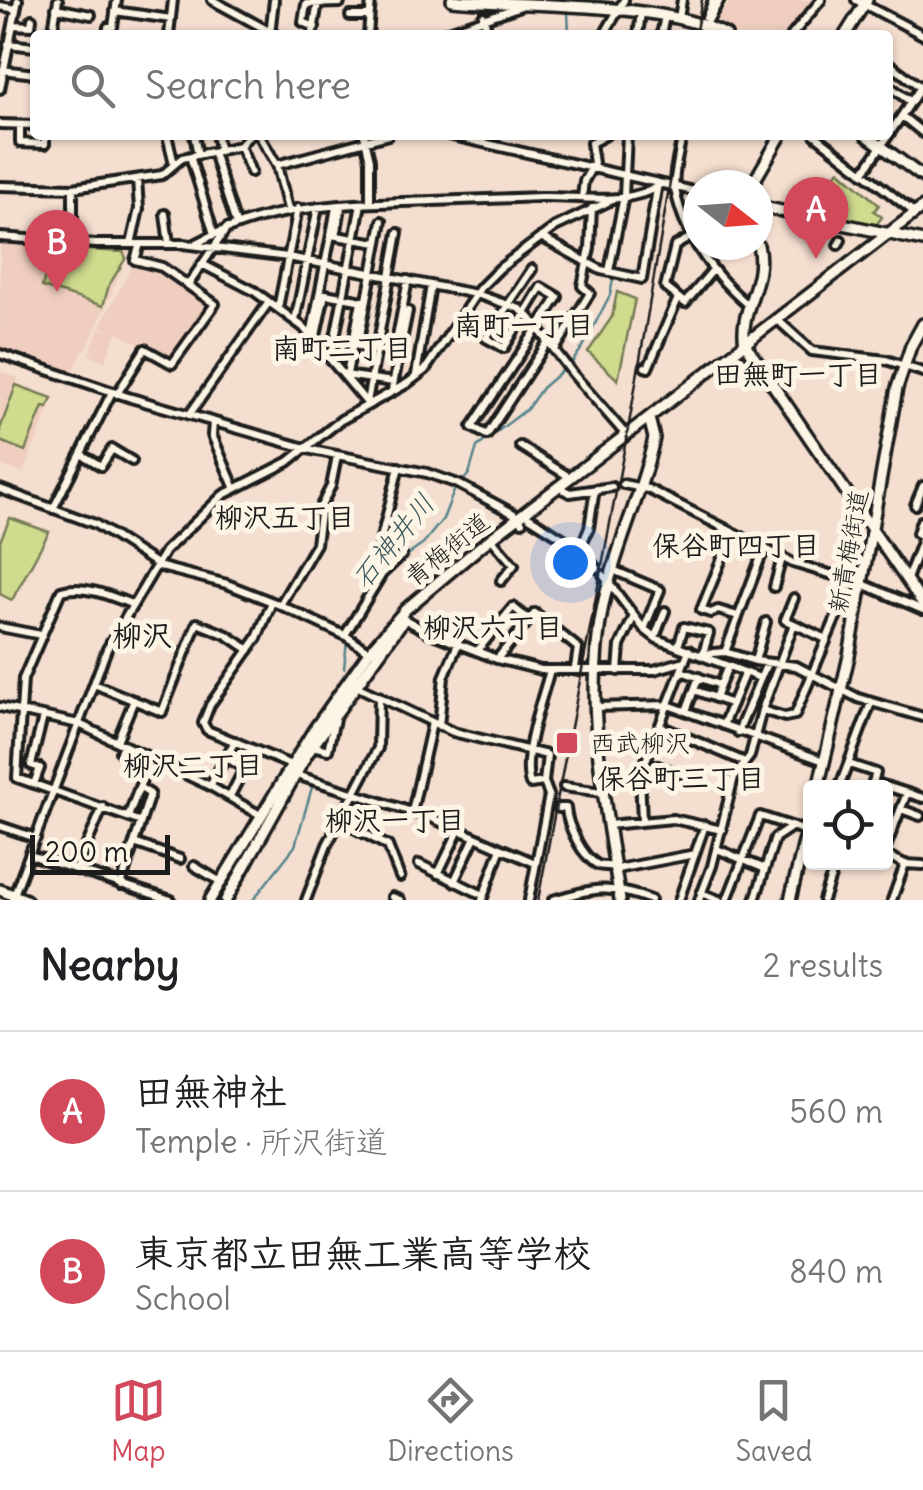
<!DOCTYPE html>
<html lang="en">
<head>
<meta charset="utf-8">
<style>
	body { margin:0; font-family:Delius,"Klee One",sans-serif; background:#f2f2f2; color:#202124 }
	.controls { position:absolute; right:30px; bottom:30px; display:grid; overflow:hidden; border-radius:10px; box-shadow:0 2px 8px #0004 }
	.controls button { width:90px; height:90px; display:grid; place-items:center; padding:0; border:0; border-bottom:2px solid #e0e0e0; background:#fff; color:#202124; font:50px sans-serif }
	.compass { position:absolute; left:683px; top:170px; width:90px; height:90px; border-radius:50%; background:#fff; box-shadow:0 2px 8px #0004; rotate:107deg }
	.scale { position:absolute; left:30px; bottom:25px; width:140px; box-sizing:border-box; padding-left:10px; border:5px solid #1c1c1c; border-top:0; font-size:28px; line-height:35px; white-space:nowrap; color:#1c1c1c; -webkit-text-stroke:8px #fcf5e5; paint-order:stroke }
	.you { position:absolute; left:570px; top:562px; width:35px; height:35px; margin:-25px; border:8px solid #fff; border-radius:50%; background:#1a73e8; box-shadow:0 0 0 15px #1a73e833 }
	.badge { display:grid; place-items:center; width:65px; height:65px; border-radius:50%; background:#d1495b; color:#fff; font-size:32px; font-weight:700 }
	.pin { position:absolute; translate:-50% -82px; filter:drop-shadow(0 2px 5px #0008) }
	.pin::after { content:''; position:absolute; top:52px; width:35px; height:30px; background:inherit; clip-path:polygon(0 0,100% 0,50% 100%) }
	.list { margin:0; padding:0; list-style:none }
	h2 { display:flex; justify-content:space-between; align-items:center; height:130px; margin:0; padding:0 40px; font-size:42px }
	h2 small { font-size:32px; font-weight:400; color:#757577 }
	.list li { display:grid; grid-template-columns:65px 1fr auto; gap:30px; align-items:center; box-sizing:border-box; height:160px; padding:0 40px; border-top:2px solid #e0e0e0 }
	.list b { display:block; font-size:38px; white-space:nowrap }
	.list p { margin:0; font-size:32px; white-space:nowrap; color:#757577 }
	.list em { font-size:32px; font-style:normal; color:#757577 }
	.icon { flex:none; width:55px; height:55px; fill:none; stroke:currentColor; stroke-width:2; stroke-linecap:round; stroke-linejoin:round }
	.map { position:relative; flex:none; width:923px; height:900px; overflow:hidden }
	.search { position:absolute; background:#fff; box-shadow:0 2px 8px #0004; left:30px; right:30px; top:30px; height:110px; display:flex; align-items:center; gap:25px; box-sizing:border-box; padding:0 35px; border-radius:10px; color:#757577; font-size:38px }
	.sheet { height:450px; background:#fff }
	nav { display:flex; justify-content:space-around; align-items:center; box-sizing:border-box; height:140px; border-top:2px solid #e0e0e0; background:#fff; font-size:28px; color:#757577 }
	nav a { display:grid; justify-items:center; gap:5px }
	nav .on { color:#d1495b }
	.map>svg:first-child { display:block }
</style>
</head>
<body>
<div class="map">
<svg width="923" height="900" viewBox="0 0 923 900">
	<rect width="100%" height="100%" fill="#f4decf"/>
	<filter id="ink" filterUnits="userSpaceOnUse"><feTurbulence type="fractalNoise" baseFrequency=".01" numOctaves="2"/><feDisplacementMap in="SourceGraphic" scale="20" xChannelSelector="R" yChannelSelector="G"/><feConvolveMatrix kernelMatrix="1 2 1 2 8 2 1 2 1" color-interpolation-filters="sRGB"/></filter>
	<g filter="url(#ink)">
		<!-- built -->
		<path fill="#efcebf" d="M731,0H814L786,35H738L717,20Z
			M0,239L131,248L87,348L83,350L72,373L0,351Z
			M135,260L162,269L213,305L173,362L117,332L105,361L89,355L99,328L110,330L100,326Z
			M0,372L18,378L17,384L54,398L23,473L0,465Z"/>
		<!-- green -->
		<path fill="#d0db8e" stroke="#767c55" stroke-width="2.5" d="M839,170L879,205L874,211L882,217L876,225L809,209Z
			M53,248L123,252L126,258L109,285L103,306L42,287Z
			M617,292L635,299L618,380L588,352L612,317Z
			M16,385L52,398L48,408L43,407L25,451L0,441V429Z
			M10,518L49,532L12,600L0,594V541Z"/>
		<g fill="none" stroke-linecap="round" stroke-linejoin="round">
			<!-- stream -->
			<path stroke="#55848c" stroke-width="2.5" d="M568,11L569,35
				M629,193L632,135
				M405,557L422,545L443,519L454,491L469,474L477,447L527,409L542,388L573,361L584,345L610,295L628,201
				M351,634L388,573
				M344,668L347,641
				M253,900L295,846L313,784"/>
			<!-- minor casing -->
			<g stroke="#1c1c1c" stroke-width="14">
				<path id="minor" d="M212,0L276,35
					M856,0L923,35
					M0,6L16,9
					M56,8L91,15
					M115,11L171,19
					M350,16H369
					M483,16L489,35
					M679,18L682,0
					M706,18L713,0
					M13,25L31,26L32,19
					M315,27L303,22L306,4L340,3
					M313,32L318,2
					M270,34L274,0
					M52,35L58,0
					M107,35L108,27H113L117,0
					M169,35L173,0
					M368,35L371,0
					M437,35L521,6
					M604,35L624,0
					M638,35L641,13
					M661,35L665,16
					M700,35L720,0
					M792,35L821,0
					M8,44L35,47
					M888,63L922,88
					M2,70L35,74
					M888,85L911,102
					M0,89L18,0
					M902,116L923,133
					M0,124L35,125
					M20,125V143L45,144V135
					M167,135L174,164
					M194,135L198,155
					M216,135L220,151
					M259,135L277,165L288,209
					M364,135L370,160V203
					M448,135L698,192
					M682,135C680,151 672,173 675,189C684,237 713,275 749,306
					M815,135L915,213
					M240,146L251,172
					M213,152L236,224
					M190,156L214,234
					M277,165L388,135
					M863,173L923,84
					M0,186L73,188L162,175L182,158L240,146L249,135
					M73,188V243
					M624,196L627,135
					M582,197L584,181L594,163L591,143L606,135
					M165,214L169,244
					M698,233L675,246L665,287L685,303L712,271
					M331,235L336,207
					M336,236L341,207
					M0,237L96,244H183L288,257L476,294L520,309L530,318L573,374L626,435
					M541,237L601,270L642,279L657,189
					M131,244L139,209L137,179
					M193,245C268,203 349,204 433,201C469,200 505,198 541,197C578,196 630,207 661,184
					M838,245L841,240
					M202,264L254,291L303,327L367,403
					M532,269L486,338L504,348L541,287L558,297L472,427L487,435L549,340
					M609,271L624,196
					M188,285L227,228
					M320,293L363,301
					M278,308L298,208
					M295,321L318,207
					M781,323L812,351L886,360L923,372
					M311,335L331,235L377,243
					M315,340L325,294
					M354,345L396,353
					M358,346L382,221
					M556,348L590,293L582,286L590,248L592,208
					M394,352L408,280
					M0,354L131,398L312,450L427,473L458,484L514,514L522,522
					M331,358L361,204
					M645,367L648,368L678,298
					M347,374L361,301
					M345,375L393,382
					M416,375L431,285
					M392,390L408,311
					M117,394L145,349L172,364L215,304L162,267L135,260L140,244
					M367,402L398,233
					M189,415L269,302
					M213,422L212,435L235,489
					M520,446L571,478
					M81,454L101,466L112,449L132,461
					M623,484L648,489L793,563L863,584L923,610
					M0,489L95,524L161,567L227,584L280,605L346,636L369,652
					M564,490L570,493L612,487
					M915,505L923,486
					M53,509L112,392
					M529,517L580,549L596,568
					M921,521L917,533L923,536
					M380,542L399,467
					M495,543L514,565L501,581
					M580,549L589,528L595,489
					M725,551L701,610L711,613L718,610L738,616
					M613,570L660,590L644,629
					M603,575L644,629L657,639L760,678
					M907,579L923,537
					M774,587L782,558
					M794,598L785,620L794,624L762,710L785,717L795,715L837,615
					M272,602L257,638L210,705L203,723L207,730L291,765
					M131,604C111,596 82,584 61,591L23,679L17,778L141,822
					M280,605L316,544L321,506L331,486L337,456
					M404,619L430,633L497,659L541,670H654L685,661
					M794,624L826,639
					M0,627L41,635
					M345,635L382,574L402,555
					M655,637L665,611
					M678,646L684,627L709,633L703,654
					M477,651L513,607L529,620
					M725,652L764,549
					M701,654L725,652L755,661L796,666L858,698L923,717
					M497,659L535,613L578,648L575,668
					M755,661L766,622
					M618,671L620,646L634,616
					M681,671L720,685
					M94,684L162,712L197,623L227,635L249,650
					M354,685L453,732L547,755L544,782L549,795L529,900
					M694,690L732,704
					M715,698L728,666
					M0,707L79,724L210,786L262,816
					M595,707L668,705L824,761
					M686,711L699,677
					M723,725L745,672
					M439,726L444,677L458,644
					M660,726L745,762
					M738,732L767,663
					M117,741L134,700
					M123,744L120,752L144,764L146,769L128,817
					M313,746L328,750L335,719
					M226,757L244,769L230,796
					M849,764L876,773L871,788
					M293,774L434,819L535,863
					M544,782L530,784C521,755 542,700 550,670
					M601,782L640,776L689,650
					M873,782L923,798
					M34,784L40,768L31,765L43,717
					M210,786L235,741
					M139,787L150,794L134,843L180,859
					M564,787L602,792
					M839,788L871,703
					M559,808H566C567,825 582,857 598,865C600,866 612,866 615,867
					M901,809L920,816
					M412,812L432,723
					M341,821L388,846L400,877
					M642,821L640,776L653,773L655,765L695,779
					M608,825L673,819L722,830
					M0,826L36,838
					M886,847L907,793
					M717,849L763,868
					M30,855L171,900
					M886,855L905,864L923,865
					M419,864L483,895
					M194,866L221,882
					M617,869L695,854
					M76,870L103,807
					M438,874L459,830
					M454,882L475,837
					M121,885L134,843
					M701,893L719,900
					M392,897L400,900
					M12,900L107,649L165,551L223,495L288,462L341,420L408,383L425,370L480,288L500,268L555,227L614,199
					M306,900L327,845L378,748L379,696
					M482,900L501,848
					M553,900C595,888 609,884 651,900
					M679,900L705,825
					M699,900L712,866L734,777L750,756L762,710
					M727,900L760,816L809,832
					M755,900L775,838L790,828
					M823,900L836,862
					M892,900L905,864"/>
			</g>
			<!-- major casing -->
			<g stroke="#1c1c1c" stroke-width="16">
				<path id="major" d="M452,0C528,7 663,1 726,35
					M845,35L867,0
					M866,135L923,177
					M752,185L781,135
					M758,206L923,241
					M758,245C767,283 738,310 745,344L923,604
					M818,788L849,656L897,388L911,346L923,324
					M0,890L26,900
					M210,900L313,731L369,652L406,609L481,546L923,207
					M226,900L307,754L402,622
					M620,900C605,802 583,704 603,605C615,548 642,495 654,438L649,418
					M790,900L810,818"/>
			</g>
			<!-- minor -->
			<use href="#minor" stroke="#fcf5e5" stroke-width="6"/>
			<!-- major -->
			<use href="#major" stroke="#fcf5e5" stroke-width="9"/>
			<!-- rail -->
			<path stroke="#1c1c1c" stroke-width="2.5" d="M695,35L702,0
				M538,900L629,424L678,135"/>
		</g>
	</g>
	<!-- markers -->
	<rect fill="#d1495b" stroke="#fcf5e5" stroke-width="4" x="555" y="731" width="24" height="24" rx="5"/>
	<g text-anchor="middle" stroke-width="10" stroke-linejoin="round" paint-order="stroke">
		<!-- street labels -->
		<g font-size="25" fill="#1c1c1c" stroke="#fcf5e5">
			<text transform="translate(447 549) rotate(-39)" y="9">青梅街道</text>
			<text transform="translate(848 551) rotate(-80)" y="9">新青梅街道</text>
		</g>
		<!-- poi labels -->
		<g font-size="25" fill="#1c1c1c" stroke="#fcf5e5" text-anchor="start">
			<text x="590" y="752">西武柳沢</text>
		</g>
		<!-- neighbourhood labels -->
		<g font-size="28" font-weight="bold" fill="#1c1c1c" stroke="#fcf5e5">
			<text x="524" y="335">南町一丁目</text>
			<text x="342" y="358">南町二丁目</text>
			<text x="798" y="384">田無町一丁目</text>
			<text x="285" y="527">柳沢五丁目</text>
			<text x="736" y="555">保谷町四丁目</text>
			<text x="493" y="637">柳沢六丁目</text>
			<text x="193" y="775">柳沢二丁目</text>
			<text x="681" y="788">保谷町三丁目</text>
			<text x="395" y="830">柳沢一丁目</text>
		</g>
		<!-- water labels -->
		<g font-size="28" font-style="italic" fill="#3d595d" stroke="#fcf5e5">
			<text transform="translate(393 541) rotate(-51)" y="10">石神井川</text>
		</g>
		<!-- quarter labels -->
		<g font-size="30" font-weight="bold" fill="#1c1c1c" stroke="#fcf5e5">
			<text x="142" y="646">柳沢</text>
		</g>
	</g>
</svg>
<div class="controls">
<button><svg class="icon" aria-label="locate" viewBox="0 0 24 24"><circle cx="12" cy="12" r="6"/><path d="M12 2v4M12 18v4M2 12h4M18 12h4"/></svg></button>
</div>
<svg class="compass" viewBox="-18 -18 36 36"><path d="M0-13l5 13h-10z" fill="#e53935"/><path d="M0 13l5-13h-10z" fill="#757577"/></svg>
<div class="scale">200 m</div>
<div class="you"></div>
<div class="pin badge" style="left:816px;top:259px">A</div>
<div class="pin badge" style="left:57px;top:292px">B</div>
<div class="search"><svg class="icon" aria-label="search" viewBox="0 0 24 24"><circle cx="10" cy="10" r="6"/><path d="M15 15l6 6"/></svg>Search here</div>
</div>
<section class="sheet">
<h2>Nearby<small>2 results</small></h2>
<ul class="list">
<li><span class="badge">A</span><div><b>田無神社</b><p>Temple · 所沢街道</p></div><em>560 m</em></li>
<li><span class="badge">B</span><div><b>東京都立田無工業高等学校</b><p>School</p></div><em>840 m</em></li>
</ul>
</section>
<nav>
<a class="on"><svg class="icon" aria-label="map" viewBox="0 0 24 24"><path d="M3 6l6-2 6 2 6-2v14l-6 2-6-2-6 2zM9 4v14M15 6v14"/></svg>Map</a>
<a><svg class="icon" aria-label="directions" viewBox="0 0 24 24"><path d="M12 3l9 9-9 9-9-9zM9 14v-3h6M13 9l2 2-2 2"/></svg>Directions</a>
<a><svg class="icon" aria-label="saved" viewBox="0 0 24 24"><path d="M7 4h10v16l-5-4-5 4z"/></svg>Saved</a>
</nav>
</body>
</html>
